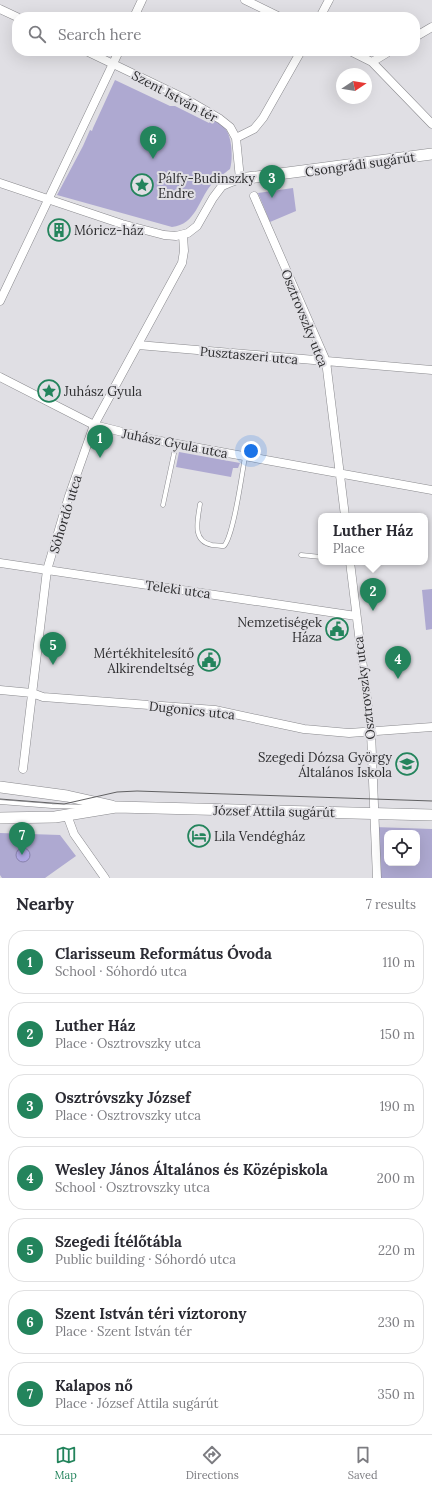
<!DOCTYPE html>
<html lang="en">
<head>
<meta charset="utf-8">
<style>
	body { margin:0; font-family:Lora,serif; background:#f7f7f7; color:#2b2b33 }
	.controls { position:absolute; right:12px; bottom:12px; display:grid; overflow:hidden; border-radius:8px; box-shadow:0 4px 16px #0002 }
	.controls button { width:36px; height:36px; display:grid; place-items:center; padding:0; border:0; border-bottom:1px solid #e1e1e2; background:#fff; color:#2b2b33; font:20px sans-serif }
	.compass { position:absolute; left:336px; top:68px; width:36px; height:36px; border-radius:50%; background:#fff; box-shadow:0 4px 16px #0002; rotate:78deg }
	.you { position:absolute; left:251px; top:451px; width:14px; height:14px; margin:-10px; border:3px solid #fff; border-radius:50%; background:#1a73e8; box-shadow:0 0 0 6px #1a73e833 }
	.badge { display:grid; place-items:center; width:26px; height:26px; border-radius:50%; background:#23845c; color:#fff; font-size:13px; font-weight:700 }
	.pin { position:absolute; translate:-50% -33px; filter:drop-shadow(0 1px 2px #0008) }
	.pin::after { content:''; position:absolute; top:21px; width:14px; height:12px; background:inherit; clip-path:polygon(0 0,100% 0,50% 100%) }
	.popup { position:absolute; left:318px; top:513px; width:110px; height:52px; box-sizing:border-box; display:grid; place-content:center; border-radius:8px; background:#fff; filter:drop-shadow(0 1px 3px #0005); font-size:13px; white-space:nowrap; color:#7c7c81 }
	.popup b { font-size:15px; color:#2b2b33 }
	.popup::after { content:''; position:absolute; left:50%; top:100%; margin-left:-8px; border:8px solid transparent; border-top-color:#fff }
	.list { margin:0; padding:0; list-style:none }
	h2 { display:flex; justify-content:space-between; align-items:center; height:52px; margin:0; padding:0 16px; font-size:17px }
	h2 small { font-size:13px; font-weight:400; color:#7c7c81 }
	.list li { display:grid; grid-template-columns:26px 1fr auto; gap:12px; align-items:center; box-sizing:border-box; height:64px; margin:0 8px 8px; padding:0 8px; border:1px solid #e1e1e2; border-radius:16px }
	.list b { display:block; font-size:15px; white-space:nowrap }
	.list p { margin:0; font-size:13px; white-space:nowrap; color:#7c7c81 }
	.list em { font-size:13px; font-style:normal; color:#7c7c81 }
	.icon { flex:none; width:22px; height:22px; fill:none; stroke:currentColor; stroke-width:2; stroke-linecap:round; stroke-linejoin:round }
	.map { position:relative; flex:none; width:432px; height:878px; overflow:hidden }
	.search { position:absolute; background:#fff; box-shadow:0 4px 16px #0002; left:12px; right:12px; top:12px; height:44px; display:flex; align-items:center; gap:10px; box-sizing:border-box; padding:0 14px; border-radius:16px; color:#7c7c81; font-size:15px }
	.sheet { height:556px; background:#fff }
	nav { display:flex; justify-content:space-around; align-items:center; box-sizing:border-box; height:56px; border-top:1px solid #e1e1e2; background:#fff; font-size:11px; color:#7c7c81 }
	nav a { display:grid; justify-items:center; gap:2px }
	nav .on { color:#23845c }
	.map>svg:first-child { display:block }
</style>
</head>
<body>
<div class="map">
<svg width="432" height="878" viewBox="0 0 432 878">
	<rect width="100%" height="100%" fill="#e0dfe4"/>
	<!-- green -->
	<path fill="#aea9d1" fill-rule="evenodd" d="M115,80L170,106H175L209,123L212,117C218,121 223,125 227,131C232,140 233,159 230,169C224,174 216,178 211,185C198,201 196,224 172,227L57,195L83,146L90,130L92,131L93,128Z
		M293,188L296,211L270,222L258,193Z
		M179,452L240,463L238,468H233L231,477L176,467Z
		M432,589V629L426,630L422,590Z
		M374,827L432,829V878H377ZM387,833H417V863H387Z
		M0,833L60,835L76,856L45,878H2L0,875Z"/>
	<!-- water -->
	<path fill="#afa7e3" stroke="#8882ad" d="M16 855a7 7 0 1 1 14 0a7 7 0 1 1-14 0Z"/>
	<g fill="none" stroke-linecap="round" stroke-linejoin="round">
		<!-- lane casing -->
		<g stroke="#89898d" stroke-width="5">
			<path id="lane" d="M200,504C198,519 191,541 212,545C216,545 220,546 224,546C234,535 242,473 245,457
				M163,505L176,444
				M301,555L321,557
				M0,802L52,806L89,807"/>
		</g>
		<!-- street casing -->
		<g stroke="#89898d" stroke-width="9">
			<path id="street" d="M245,0L280,17
				M0,9L17,17
				M134,17L142,0
				M320,17L329,0
				M415,37L432,27
				M350,51L372,62L432,124
				M372,62L390,51
				M236,138L254,129L263,118L301,51
				M0,183L122,224L164,235L176,236L188,233L197,226L213,198L222,186L229,183L240,179L236,138L230,127L220,119L184,98L86,51
				M254,196L326,361L345,516
				M0,301L119,51
				M138,345L432,370
				M0,377L94,425L155,440L432,490
				M350,562L371,732L377,878
				M0,563L356,616
				M0,690L32,693L43,697L215,710L304,729L349,733L432,727
				M23,769L47,570L69,496L94,425L182,263L184,251L183,235
				M67,815L74,834L105,878"/>
		</g>
		<!-- secondary casing -->
		<g stroke="#89898d" stroke-width="12">
			<path id="secondary" d="M240,179L432,154
				M0,787L67,796L112,806
				M0,818L55,817L116,807L432,815"/>
		</g>
		<!-- lane -->
		<use href="#lane" stroke="#fff" stroke-width="4"/>
		<!-- street -->
		<use href="#street" stroke="#fff" stroke-width="8"/>
		<!-- secondary -->
		<use href="#secondary" stroke="#fff" stroke-width="11"/>
		<!-- tram -->
		<path stroke="#606062" stroke-width="1" d="M0,799L64,804L117,792L137,791L432,801"/>
	</g>
	<!-- icons -->
	<defs>
		<g id="sight-ring" transform="scale(1.15)"><circle r="9.5" fill="#e0dfe4" stroke="#23845c" stroke-width="1.5"/><path d="M0-6L1.8-2.2L6-1.7L2.9 1.2L3.7 5.4L0 3.3L-3.7 5.4L-2.9 1.2L-6-1.7L-1.8-2.2Z" fill="#23845c"/></g>
		<g id="building-ring" transform="scale(1.15)"><circle r="9.5" fill="#e0dfe4" stroke="#23845c" stroke-width="1.5"/><path d="M-4-6H4V6H1V3H-1V6H-4ZM-2.5-4.3h1.7v1.8h-1.7ZM.8-4.3h1.7v1.8H.8ZM-2.5-1h1.7V.8h-1.7ZM.8-1h1.7V.8H.8Z" fill="#23845c"/></g>
		<g id="civic-ring" transform="scale(1.15)"><circle r="9.5" fill="#e0dfe4" stroke="#23845c" stroke-width="1.5"/><path d="M-.6-6.5H3V-4.5H.6V-3L4-1V1h2V6H-6V1h2V-1L-.6-3ZM-1.2 2.5V6h2.4V2.5Z" fill="#23845c"/></g>
		<g id="school-ring" transform="scale(1.15)"><circle r="9.5" fill="#e0dfe4" stroke="#23845c" stroke-width="1.5"/><path d="M0-5L7-2L0 1L-7-2ZM-4 1L0 2.5L4 1V4Q0 6-4 4Z" fill="#23845c"/></g>
		<g id="hotel-ring" transform="scale(1.15)"><circle r="9.5" fill="#e0dfe4" stroke="#23845c" stroke-width="1.5"/><path d="M-6-4.5h1.5V1H6V5H4.5V3h-9V5H-6ZM-4 0a1.8 1.8 0 1 1 3.6 0ZM.5 0V-2.5h3Q6-2.5 6 0Z" fill="#23845c"/></g>
	</defs>
	<g fill-rule="evenodd">
		<use href="#sight-ring" x="142" y="185"/>
		<use href="#building-ring" x="59" y="230"/>
		<use href="#sight-ring" x="49" y="391"/>
		<use href="#civic-ring" x="337" y="629"/>
		<use href="#civic-ring" x="209" y="660"/>
		<use href="#school-ring" x="407" y="764"/>
		<use href="#hotel-ring" x="199" y="836"/>
	</g>
	<g text-anchor="middle" stroke-width="4" stroke-linejoin="round" paint-order="stroke">
		<!-- street labels -->
		<g font-size="13" fill="#2c2c2e" stroke="#e0dfe4">
			<text transform="translate(175 96) rotate(28)" y="5">Szent István tér</text>
			<text transform="translate(360 164) rotate(-8)" y="5">Csongrádi sugárút</text>
			<text transform="translate(305 318) rotate(68)" y="5">Osztrovszky utca</text>
			<text transform="translate(249 355) rotate(5)" y="5">Pusztaszeri utca</text>
			<text transform="translate(175 443) rotate(11)" y="5">Juhász Gyula utca</text>
			<text transform="translate(65 514) rotate(-73)" y="5">Sóhordó utca</text>
			<text transform="translate(178 589) rotate(8)" y="5">Teleki utca</text>
			<text transform="translate(364 688) rotate(-97)" y="5">Osztrovszky utca</text>
			<text transform="translate(192 710) rotate(6)" y="5">Dugonics utca</text>
			<text transform="translate(274 811) rotate(1)" y="5">József Attila sugárút</text>
		</g>
		<!-- poi labels -->
		<g font-size="13" fill="#2c2c2e" stroke="#e0dfe4" text-anchor="start">
			<text x="158" y="183">Pálfy-Budinszky<tspan x="158" dy="15">Endre</tspan></text>
			<text x="74" y="235">Móricz-ház</text>
			<text x="64" y="396">Juhász Gyula</text>
			<text x="322" y="627" text-anchor="end">Nemzetiségek<tspan x="322" dy="15">Háza</tspan></text>
			<text x="194" y="658" text-anchor="end">Mértékhitelesítő<tspan x="194" dy="15">Alkirendeltség</tspan></text>
			<text x="392" y="762" text-anchor="end">Szegedi Dózsa György<tspan x="392" dy="15">Általános Iskola</tspan></text>
			<text x="214" y="841">Lila Vendégház</text>
		</g>
	</g>
</svg>
<div class="controls">
<button><svg class="icon" aria-label="locate" viewBox="0 0 24 24"><circle cx="12" cy="12" r="6"/><path d="M12 2v4M12 18v4M2 12h4M18 12h4"/></svg></button>
</div>
<svg class="compass" viewBox="-18 -18 36 36"><path d="M0-13l5 13h-10z" fill="#e53935"/><path d="M0 13l5-13h-10z" fill="#7c7c81"/></svg>
<div class="you"></div>
<div class="pin badge" style="left:100px;top:458px">1</div>
<div class="pin badge" style="left:373px;top:611px">2</div>
<div class="popup"><b>Luther Ház</b>Place</div>
<div class="pin badge" style="left:272px;top:198px">3</div>
<div class="pin badge" style="left:398px;top:679px">4</div>
<div class="pin badge" style="left:53px;top:665px">5</div>
<div class="pin badge" style="left:153px;top:159px">6</div>
<div class="pin badge" style="left:22px;top:855px">7</div>
<div class="search"><svg class="icon" aria-label="search" viewBox="0 0 24 24"><circle cx="10" cy="10" r="6"/><path d="M15 15l6 6"/></svg>Search here</div>
</div>
<section class="sheet">
<h2>Nearby<small>7 results</small></h2>
<ul class="list">
<li><span class="badge">1</span><div><b>Clarisseum Református Óvoda</b><p>School · Sóhordó utca</p></div><em>110 m</em></li>
<li><span class="badge">2</span><div><b>Luther Ház</b><p>Place · Osztrovszky utca</p></div><em>150 m</em></li>
<li><span class="badge">3</span><div><b>Osztróvszky József</b><p>Place · Osztrovszky utca</p></div><em>190 m</em></li>
<li><span class="badge">4</span><div><b>Wesley János Általános és Középiskola</b><p>School · Osztrovszky utca</p></div><em>200 m</em></li>
<li><span class="badge">5</span><div><b>Szegedi Ítélőtábla</b><p>Public building · Sóhordó utca</p></div><em>220 m</em></li>
<li><span class="badge">6</span><div><b>Szent István téri víztorony</b><p>Place · Szent István tér</p></div><em>230 m</em></li>
<li><span class="badge">7</span><div><b>Kalapos nő</b><p>Place · József Attila sugárút</p></div><em>350 m</em></li>
</ul>
</section>
<nav>
<a class="on"><svg class="icon" aria-label="map" viewBox="0 0 24 24"><path d="M3 6l6-2 6 2 6-2v14l-6 2-6-2-6 2zM9 4v14M15 6v14"/></svg>Map</a>
<a><svg class="icon" aria-label="directions" viewBox="0 0 24 24"><path d="M12 3l9 9-9 9-9-9zM9 14v-3h6M13 9l2 2-2 2"/></svg>Directions</a>
<a><svg class="icon" aria-label="saved" viewBox="0 0 24 24"><path d="M7 4h10v16l-5-4-5 4z"/></svg>Saved</a>
</nav>
</body>
</html>
